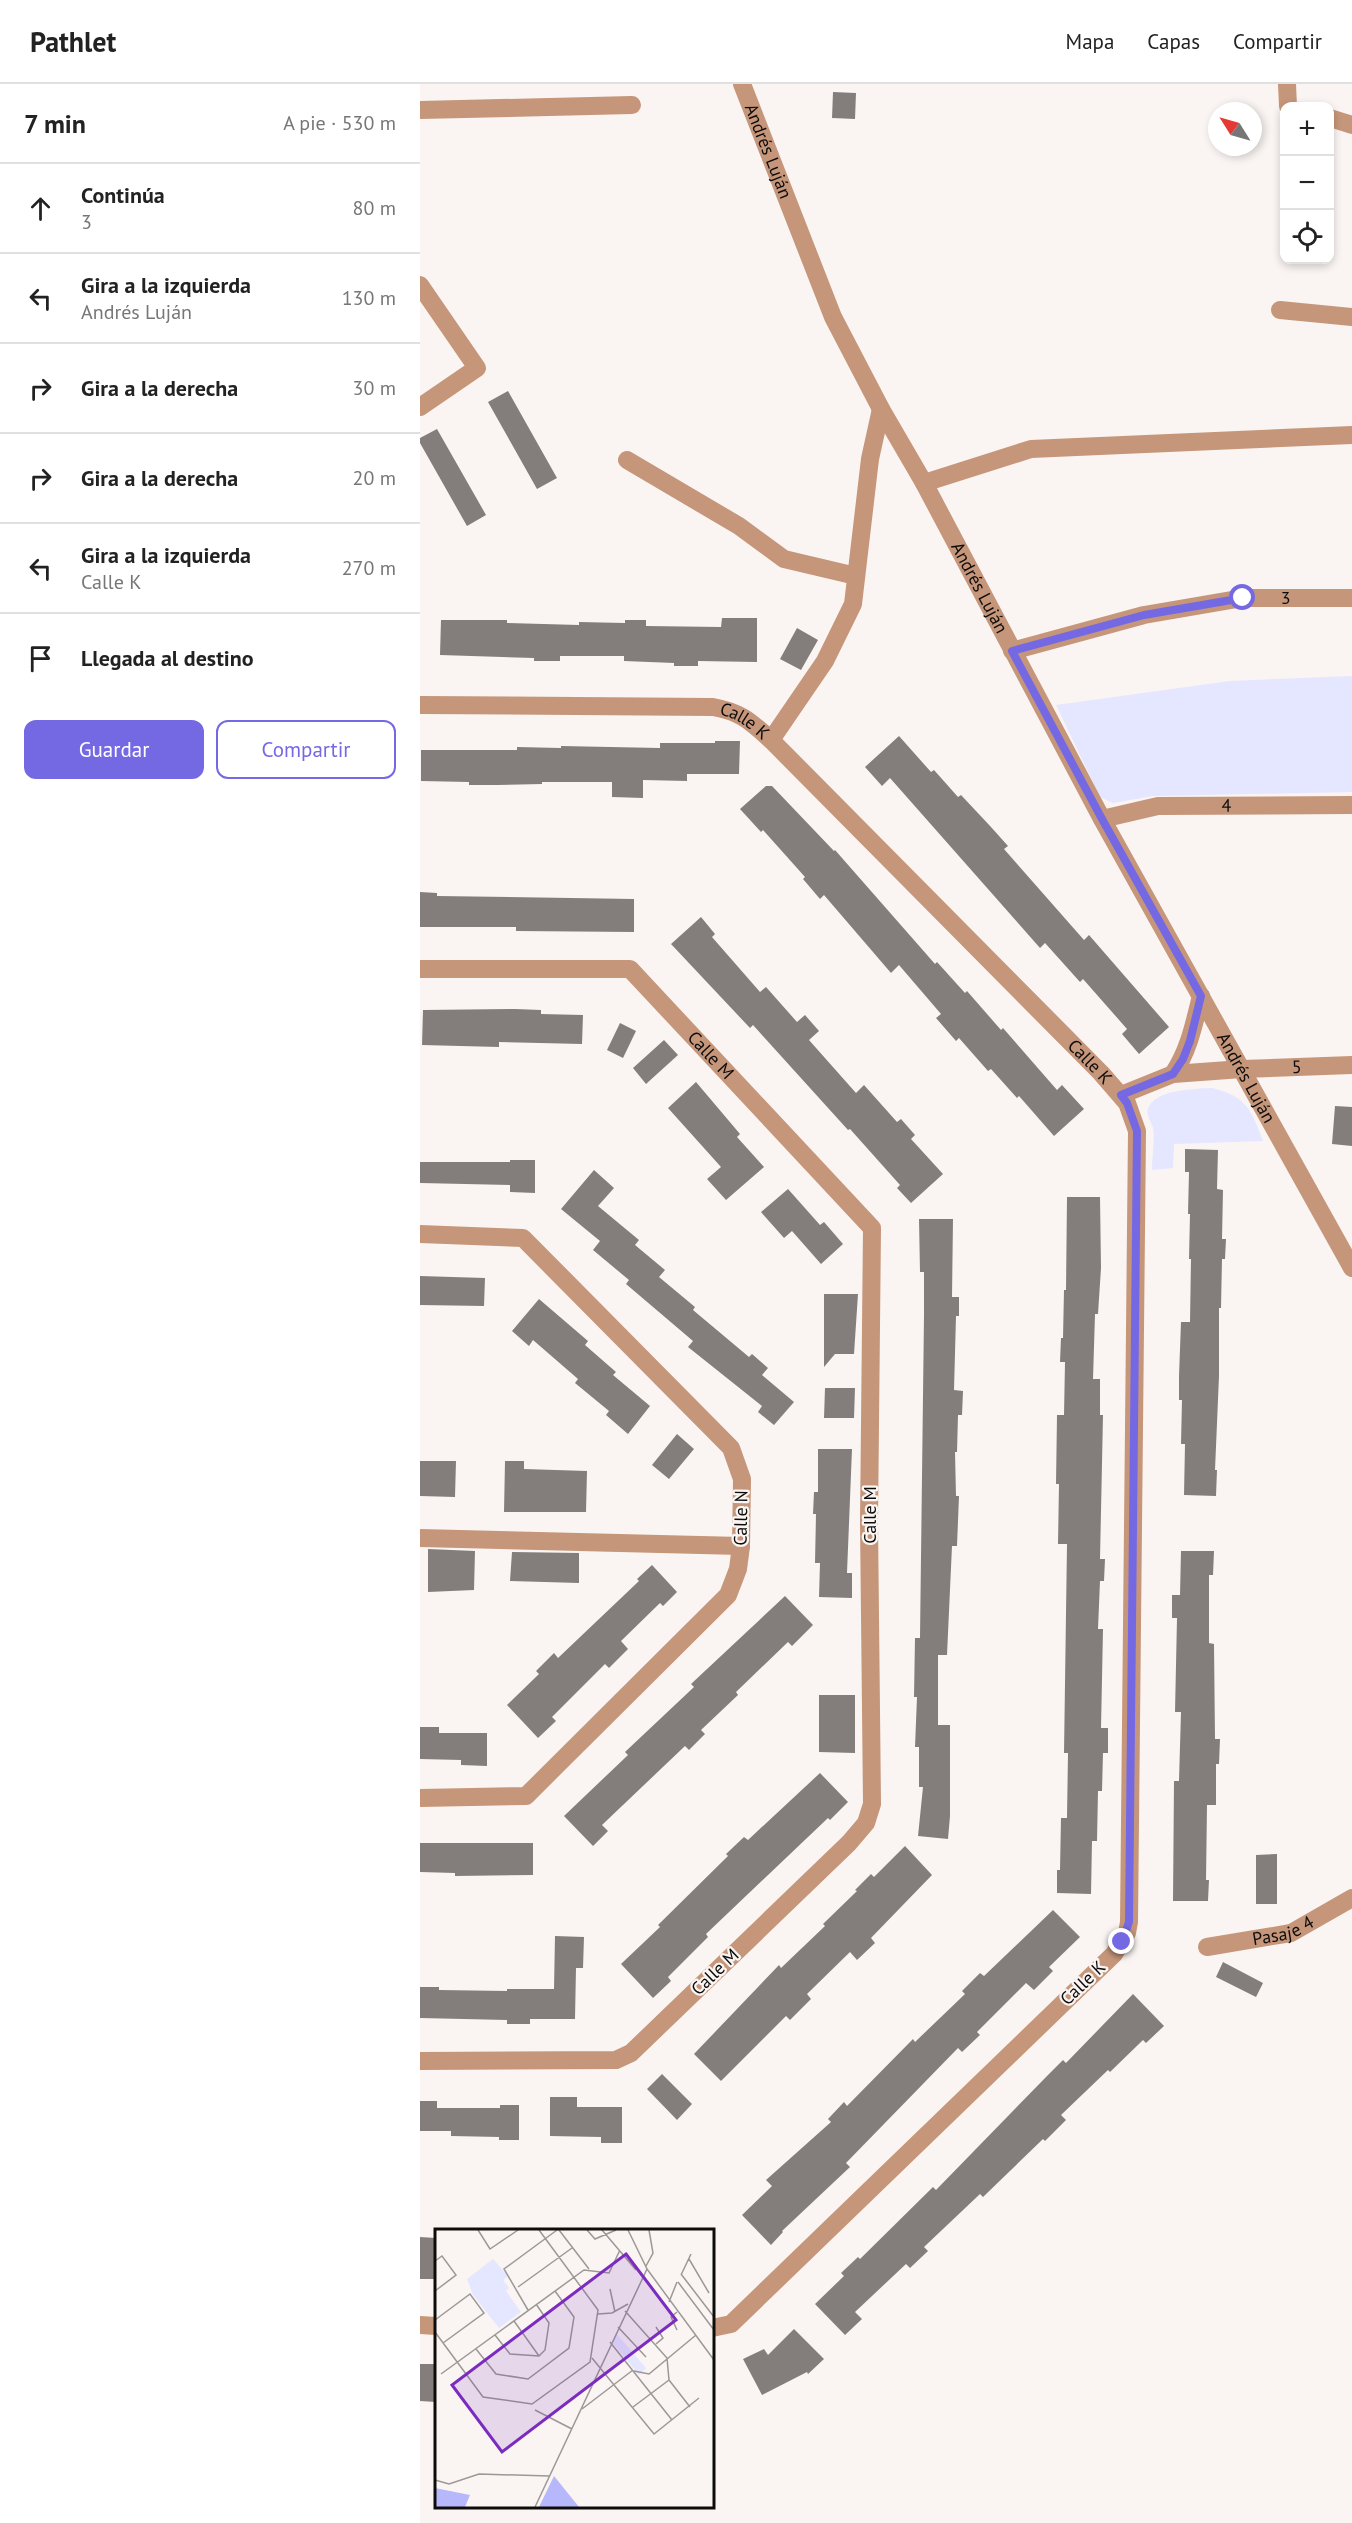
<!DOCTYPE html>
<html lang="es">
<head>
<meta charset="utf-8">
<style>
	body { margin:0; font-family:"PT Sans",sans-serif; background:#f2f2f2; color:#222 }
	.controls { position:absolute; right:18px; top:18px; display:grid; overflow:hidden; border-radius:12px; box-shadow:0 3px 9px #0003 }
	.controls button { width:54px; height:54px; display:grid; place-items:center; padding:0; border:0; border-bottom:2px solid #e0e0e0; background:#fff; color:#222; font:30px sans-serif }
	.compass { position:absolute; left:788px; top:18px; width:54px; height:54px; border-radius:50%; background:#fff; box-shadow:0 3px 9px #0003; rotate:307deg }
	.stop { position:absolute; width:18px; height:18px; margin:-14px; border:4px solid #7569e3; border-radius:50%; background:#fff }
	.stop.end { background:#7569e3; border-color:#fff; box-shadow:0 2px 6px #0008 }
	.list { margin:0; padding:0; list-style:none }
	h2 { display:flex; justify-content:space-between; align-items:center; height:78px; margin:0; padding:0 24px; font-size:26px }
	h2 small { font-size:20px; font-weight:400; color:#767676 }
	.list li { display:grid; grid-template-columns:39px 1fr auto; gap:18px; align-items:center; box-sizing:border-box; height:90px; padding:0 24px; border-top:2px solid #e0e0e0 }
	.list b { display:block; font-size:22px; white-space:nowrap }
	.list p { margin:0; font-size:20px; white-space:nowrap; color:#767676 }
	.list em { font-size:20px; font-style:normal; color:#767676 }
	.actions { display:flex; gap:12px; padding:18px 24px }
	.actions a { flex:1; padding:14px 0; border:2px solid #7569e3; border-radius:12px; text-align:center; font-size:21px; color:#7569e3 }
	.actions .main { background:#7569e3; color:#fff }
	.icon { flex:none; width:33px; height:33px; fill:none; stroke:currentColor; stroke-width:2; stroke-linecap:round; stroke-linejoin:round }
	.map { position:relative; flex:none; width:932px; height:2439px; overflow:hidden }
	header { display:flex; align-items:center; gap:36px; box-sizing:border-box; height:84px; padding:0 30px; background:#fff; border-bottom:2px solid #e0e0e0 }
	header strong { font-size:28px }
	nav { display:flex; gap:33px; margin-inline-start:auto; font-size:21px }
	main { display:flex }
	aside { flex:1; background:#fff }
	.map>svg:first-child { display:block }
</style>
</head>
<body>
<header>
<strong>Pathlet</strong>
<nav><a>Mapa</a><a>Capas</a><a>Compartir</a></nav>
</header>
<main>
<aside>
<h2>7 min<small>A pie · 530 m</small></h2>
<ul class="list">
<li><svg class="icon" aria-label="ahead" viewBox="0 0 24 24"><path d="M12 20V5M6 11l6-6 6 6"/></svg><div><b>Continúa</b><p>3</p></div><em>80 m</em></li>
<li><svg class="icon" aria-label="left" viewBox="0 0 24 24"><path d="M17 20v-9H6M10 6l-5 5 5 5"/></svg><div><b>Gira a la izquierda</b><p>Andrés Luján</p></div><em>130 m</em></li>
<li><svg class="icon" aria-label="right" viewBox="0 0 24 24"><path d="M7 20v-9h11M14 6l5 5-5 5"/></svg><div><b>Gira a la derecha</b></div><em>30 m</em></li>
<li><svg class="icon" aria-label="right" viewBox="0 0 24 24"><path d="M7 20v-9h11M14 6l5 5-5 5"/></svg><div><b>Gira a la derecha</b></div><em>20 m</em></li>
<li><svg class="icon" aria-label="left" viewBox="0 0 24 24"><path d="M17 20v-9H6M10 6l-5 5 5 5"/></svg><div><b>Gira a la izquierda</b><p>Calle K</p></div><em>270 m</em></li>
<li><svg class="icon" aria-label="arrive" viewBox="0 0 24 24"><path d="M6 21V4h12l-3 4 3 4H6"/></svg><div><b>Llegada al destino</b></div></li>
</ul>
<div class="actions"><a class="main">Guardar</a><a>Compartir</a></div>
</aside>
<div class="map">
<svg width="932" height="2439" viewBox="0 0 932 2439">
	<rect width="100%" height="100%" fill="#faf5f2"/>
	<!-- green -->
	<path fill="#e5e6ff" d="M932,592V708L733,712L693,719L680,713L636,621L810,597Z
		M792,1004C827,1013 831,1025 843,1057L754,1060L753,1084L732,1086C732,1072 735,1056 733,1043C731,1038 726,1030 728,1025C734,1005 776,1005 792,1004Z"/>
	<!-- building -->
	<path fill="#837e7c" d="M413,8L436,9L435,35L412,34Z
		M88,307L137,394L117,405L68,318Z
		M17,345L66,431L47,442L0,359V354Z
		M302,534H337V578L278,577V582H254V579L204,577V572H140V577H114V574L20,571L21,536H87V539L159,541V538L205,539V536H226V542L301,543Z
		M377,544L398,556L381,586L360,575Z
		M479,652L511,688L514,686L538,713L541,711L571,743L588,762L584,765L664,856L669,851L749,943L719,970L702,950L707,945L663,895L660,898L625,859L620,864L470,694L462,702L445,683Z
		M295,657H320L319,690H267V697L223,696V714L192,713V698H122V700L77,701H49V698L1,697V666H97V663L141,664V662L240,664V659H295Z
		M346,702H352L414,767L415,766L515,880L517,878L545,909L547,907L581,946L583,944L637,1006L642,1001L664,1025L634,1052L599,1012L597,1014L571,985L568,987L539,954L536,957L516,934L521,930L479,881L471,889L404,811L400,815L383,795L385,793L343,746L341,748L320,725Z
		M0,808L17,809V812L214,815V848L96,847V843H0Z
		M281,833L295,850L292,853L340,908L346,903L377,938L385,931L399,947L389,956L436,1009L444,1001L477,1038L481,1035L495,1051L491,1055L523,1090L491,1119L477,1104L480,1101L430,1045L428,1046L333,941L330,944L251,860Z
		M95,925L121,926V930L163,931L162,960L79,958V963L2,961L3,926Z
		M200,939L216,947L203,974L187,966Z
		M244,956L258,971L226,1000L213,984Z
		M276,998L320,1050L317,1053L344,1083L306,1116L287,1095L301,1083L248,1024Z
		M915,1022L932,1023V1062L912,1060Z
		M765,1065L798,1066L797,1105L803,1106L802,1155H806L805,1175H802L801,1224H799V1292L795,1386H797L796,1412L764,1411L765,1360H761L762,1316H759V1292L761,1238H770L771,1175H769L770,1130H768L769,1088H765Z
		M90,1076H115V1109L90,1108V1101L0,1099V1078H90Z
		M174,1086L194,1104L178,1122L219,1156L215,1161L245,1186L239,1193L275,1223L273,1226L329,1273L332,1270L348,1284L342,1291L374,1318L354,1341L338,1328L342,1322L268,1263L273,1257L206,1200L209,1196L173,1166L180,1157L141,1125Z
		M368,1105L400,1141L404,1138L423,1160L401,1180L372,1147L364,1154L341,1128Z
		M647,1113H680L681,1184L678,1230H675L673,1295H680V1331H683L680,1475H685L684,1497H680L678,1545H683L681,1644H688V1669H683L682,1707H678L677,1757H672L671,1810L637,1809V1786H640L641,1734H647L648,1669H644L647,1460H638L639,1400H636L637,1331H644L645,1278H640L641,1254H643L644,1206H646Z
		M499,1135H533L532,1213H539V1232H536L534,1306L543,1307L542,1331H538L537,1368H535L536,1412H539L537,1462H532L527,1571H518V1641H530V1732L528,1755L498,1752L503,1703H499V1663H495L497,1613H494L495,1554H500L504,1231V1188H500Z
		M0,1192L65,1194L64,1222L0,1221Z
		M404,1210H438L434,1270H415L404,1283Z
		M119,1215L168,1257L165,1261L196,1288L193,1291L230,1322L208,1350L186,1331L189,1327L155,1299L158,1295L113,1256L109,1262L92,1247Z
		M405,1304H435L434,1334H404Z
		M257,1350L274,1365L249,1395L232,1381Z
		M398,1365H432L427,1489H432V1514L399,1513L400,1479H395L396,1430H393L394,1408H398Z
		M0,1377H36L35,1413L0,1412Z
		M85,1377H104V1385L167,1387L166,1428H84Z
		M8,1465L55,1467L54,1506L8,1508Z
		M761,1467H794L793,1491H789V1559L794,1560L795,1655H800L799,1680H796V1721H787L786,1796H789L788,1817H753L754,1697H759L761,1628H755L757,1534H752V1511H760Z
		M92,1468L159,1469V1499L90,1497Z
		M232,1481L257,1508L243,1522L240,1519L201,1557L208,1565L189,1584L185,1580L132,1633L136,1637L118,1654L87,1621L119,1590L116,1587L134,1569L138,1574L219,1497L217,1495Z
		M365,1512L393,1541L372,1562L368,1558L316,1608L318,1611L281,1646L285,1650L269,1666L265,1662L182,1741L188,1747L173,1762L144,1732L208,1671L205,1668L274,1603L271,1600Z
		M399,1611H435V1669L399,1668Z
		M0,1643H19V1649H67V1682L41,1681V1676L0,1675Z
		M400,1689L428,1718L410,1736L408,1734L286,1850L288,1853L248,1893L251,1897L233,1914L201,1880L240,1843L238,1841L308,1772L306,1770L324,1753L328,1756Z
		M0,1759H113V1791L35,1792V1789L0,1788Z
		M485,1762L512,1791L451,1854L455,1859L437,1876L430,1868L387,1910L391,1915L370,1936L366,1932L301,1997L274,1970L359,1881L361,1884L405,1842L403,1840L437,1807L435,1806L451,1790L454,1793Z
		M857,1770V1820H836V1771Z
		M633,1826L660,1853L629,1883L633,1887L614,1906L606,1899L557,1948L560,1951L542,1968L538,1964L426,2079L430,2083L362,2147L363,2148L351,2161L322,2131L352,2102L346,2096L411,2038L408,2035L424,2018L427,2022L493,1955L495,1958L545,1910L542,1907L560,1889L564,1892Z
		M135,1852L164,1853L163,1884H156L155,1935H110V1940H87V1936L0,1934V1903H19V1906L87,1907V1905H134Z
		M803,1878L843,1899L836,1913L796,1893Z
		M713,1910L744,1942L726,1959L723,1956L690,1988L688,1986L641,2031L646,2036L625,2057L623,2055L563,2113L560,2110L504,2163L508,2167L490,2184L486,2180L435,2228L442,2235L425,2251L395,2220L424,2192L421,2189L438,2173L440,2175L513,2103L516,2106L627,1992L643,1976L646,1979Z
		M242,1990L272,2020L257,2036L227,2005Z
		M130,2013H157V2023H202V2059H181V2053L130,2052Z
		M0,2017H17V2024H80V2021H99V2056H79V2053L31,2052V2047H0Z
		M0,2153L16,2154V2195H0Z
		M374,2245L404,2275L388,2290L387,2288L342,2311L323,2275L344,2265L348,2271Z
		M0,2280H16V2318L0,2317Z"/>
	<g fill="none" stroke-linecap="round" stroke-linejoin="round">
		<!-- minor -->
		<g stroke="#c6967a" stroke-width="18">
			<path id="s1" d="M322,0L413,233L461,325L504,399L682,735L932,1184"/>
			<path d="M867,0L868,22"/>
			<path d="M0,26L212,21"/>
			<path d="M910,34L932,41"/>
			<path d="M0,201L57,284L0,323"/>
			<path d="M860,226L932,233"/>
			<path d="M207,376L319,442L364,475L436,492"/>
			<path d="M504,399L611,365L932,351"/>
			<path id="s2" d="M592,567L724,531L823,514H932"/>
			<path id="s3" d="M0,621L293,623C321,628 330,637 351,656L681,989L707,1019L717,1047L709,1838L707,1849L694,1870L311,2240L292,2244"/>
			<path d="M351,656L405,577L433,520L450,375L461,325"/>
			<path id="s4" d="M682,735L738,722L932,721"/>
			<path id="s5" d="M0,885H210L452,1144L449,1438L452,1720L446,1739L429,1759L211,1969L196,1976L0,1977"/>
			<path d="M753,990C769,966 774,940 781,912"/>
			<path id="s6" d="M701,1011L753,990L822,985L932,981"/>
			<path d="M0,1150L103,1154L311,1364L322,1395L321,1462L318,1485L308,1511L106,1712L0,1714"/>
			<path d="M0,1454L321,1462"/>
			<path id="s7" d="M787,1863L871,1849L932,1814"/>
			<path d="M0,2241L16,2242"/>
		</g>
	</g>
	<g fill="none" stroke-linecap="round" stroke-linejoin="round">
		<!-- route -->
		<path stroke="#7569e3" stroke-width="8" d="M702,1858L709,1838L717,1047L707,1019L701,1011L753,990L763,975L770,957L781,912L682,735L592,567L724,531L823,514"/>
	</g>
	<g text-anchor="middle" stroke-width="4.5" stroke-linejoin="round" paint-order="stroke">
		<!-- street labels -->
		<g font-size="18" fill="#0d0c0b" stroke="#faf5f2">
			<text dy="6" stroke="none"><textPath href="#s1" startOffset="72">Andrés Luján</textPath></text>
			<text dy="6" stroke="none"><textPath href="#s1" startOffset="558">Andrés Luján</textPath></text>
			<text dy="6" stroke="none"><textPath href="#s2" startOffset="280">3</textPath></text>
			<text dy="6" stroke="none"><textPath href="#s3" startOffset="328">Calle K</textPath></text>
			<text dy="6" stroke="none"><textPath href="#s4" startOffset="126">4</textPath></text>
			<text dy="6" stroke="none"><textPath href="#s5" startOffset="328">Calle M</textPath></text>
			<text dy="6" stroke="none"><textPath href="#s3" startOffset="814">Calle K</textPath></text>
			<text dy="6" stroke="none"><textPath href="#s6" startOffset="180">5</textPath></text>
			<text dy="6" stroke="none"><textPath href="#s1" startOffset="1116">Andrés Luján</textPath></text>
			<text transform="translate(450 1431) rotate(-90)" y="6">Calle M</text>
			<text transform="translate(321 1434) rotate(-89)" y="6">Calle N</text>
			<text dy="6" stroke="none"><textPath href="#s7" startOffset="78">Pasaje 4</textPath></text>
			<text transform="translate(295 1888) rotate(-44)" y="6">Calle M</text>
			<text transform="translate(663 1899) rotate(-44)" y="6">Calle K</text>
		</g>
	</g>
	<!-- overview -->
	<g transform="translate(15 2145)">
		<rect width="279" height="279" fill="#faf5f2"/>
		<path d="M58,30L73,47L68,51L74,59L71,62L86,83L64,99L38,66L32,50ZM181,104L211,139L204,146L177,113Z" fill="#e5e6ff"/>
		<path d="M119,247L144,278H104ZM0,259L35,266L30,278H0Z" fill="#b7b7fc"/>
		<path fill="none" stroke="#9b9896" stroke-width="1.5" d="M43,1L55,20L83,1M124,1L154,40M152,1L160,10L181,1M167,1L201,41M254,30L274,64M0,32L7,27L21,46L0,62M211,37L218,24L214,1M212,40L279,131M246,45L279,88M246,46L256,25M243,53L279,101M83,58L137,19M175,60L180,83M234,73L242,53M93,81L69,40L122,1M190,82L232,129L234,151M163,85L177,84L193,75M0,91L35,65L49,84L8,114M79,92L104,127M183,98L211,128M242,101L236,88L242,83M0,103L48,168L97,175L155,133L163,81L104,1M60,106L75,125L104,127L110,121L114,94L101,75M175,113L237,191M221,115L228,109L221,98M41,120L61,145L93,150L134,119L139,88L120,62M157,129L219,205L264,169M199,142L214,145L261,106M6,145L149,41L174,44L185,21M234,151L255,178M198,178L234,151M147,180L198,141M100,181L137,200M0,251L14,255L44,245L114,247M100,278L212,40L193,1"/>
		<path fill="#7b2cbf" fill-opacity="0.15" stroke="#7b2cbf" stroke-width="3" d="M191,25L241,91L67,223L17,156Z"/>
		<rect width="279" height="279" fill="none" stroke="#0d0c0b" stroke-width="3"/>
	</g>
</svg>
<div class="controls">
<button>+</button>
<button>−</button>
<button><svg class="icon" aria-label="locate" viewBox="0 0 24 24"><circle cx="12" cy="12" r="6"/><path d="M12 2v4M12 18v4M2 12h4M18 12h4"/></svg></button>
</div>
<svg class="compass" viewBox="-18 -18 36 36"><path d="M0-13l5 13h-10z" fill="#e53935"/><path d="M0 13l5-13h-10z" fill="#767676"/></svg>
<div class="stop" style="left:823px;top:514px"></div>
<div class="stop end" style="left:702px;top:1858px"></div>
</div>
</main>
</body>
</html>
